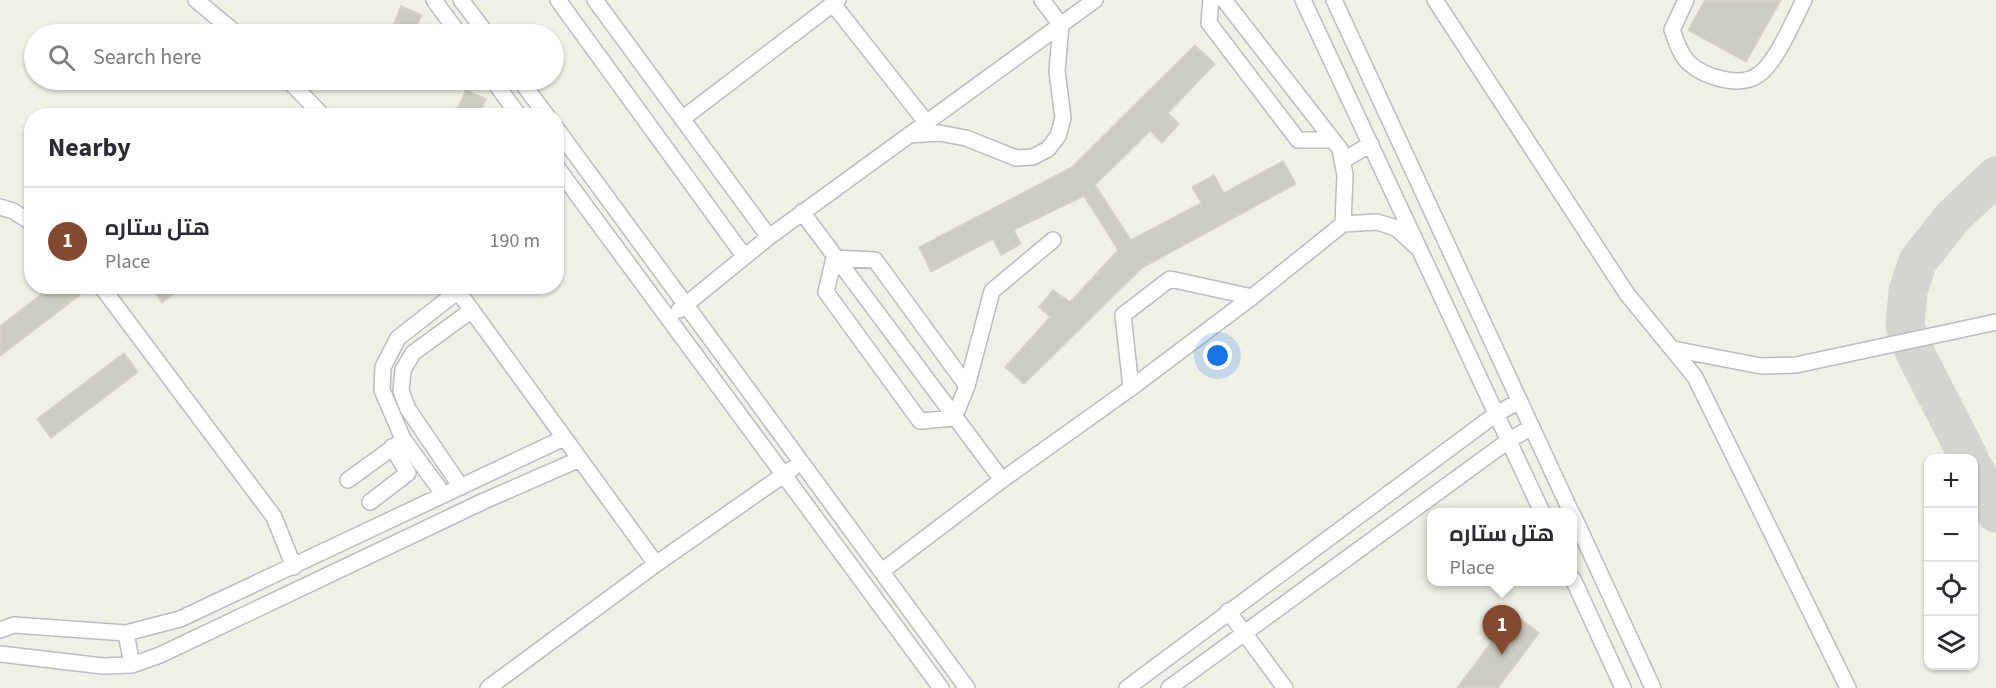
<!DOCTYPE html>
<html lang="en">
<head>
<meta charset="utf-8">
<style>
	body { margin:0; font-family:"Source Sans 3",Cairo,sans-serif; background:#f7f7f7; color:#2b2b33 }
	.controls { position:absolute; right:18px; bottom:18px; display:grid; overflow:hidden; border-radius:12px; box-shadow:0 2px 4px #0004 }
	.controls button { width:54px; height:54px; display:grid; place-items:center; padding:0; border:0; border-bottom:2px solid #e1e1e2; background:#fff; color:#2b2b33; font:30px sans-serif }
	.you { position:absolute; left:1218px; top:356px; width:21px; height:21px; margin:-15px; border:4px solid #fff; border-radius:50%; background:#1a73e8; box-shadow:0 0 0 9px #1a73e833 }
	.badge { display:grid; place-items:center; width:39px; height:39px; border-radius:50%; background:#844a30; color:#fff; font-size:20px; font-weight:700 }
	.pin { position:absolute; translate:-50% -50px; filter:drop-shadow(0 2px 3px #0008) }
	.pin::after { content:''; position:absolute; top:32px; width:21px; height:18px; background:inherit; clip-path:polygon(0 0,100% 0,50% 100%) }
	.popup { position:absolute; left:1427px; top:508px; width:150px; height:78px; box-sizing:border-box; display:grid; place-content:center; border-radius:12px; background:#fff; filter:drop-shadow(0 2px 4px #0005); font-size:20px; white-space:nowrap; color:#7c7c81 }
	.popup b { font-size:22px; color:#2b2b33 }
	.popup::after { content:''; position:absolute; left:50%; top:100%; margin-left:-12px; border:12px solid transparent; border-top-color:#fff }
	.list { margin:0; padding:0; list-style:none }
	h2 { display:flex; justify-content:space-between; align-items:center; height:78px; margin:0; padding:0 24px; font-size:26px }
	h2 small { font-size:20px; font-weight:400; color:#7c7c81 }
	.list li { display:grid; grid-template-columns:39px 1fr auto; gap:18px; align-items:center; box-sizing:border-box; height:108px; padding:0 24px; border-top:2px solid #e1e1e2 }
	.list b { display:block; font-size:22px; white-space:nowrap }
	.list p { margin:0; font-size:20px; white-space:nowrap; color:#7c7c81 }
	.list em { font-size:20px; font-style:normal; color:#7c7c81 }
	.icon { flex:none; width:33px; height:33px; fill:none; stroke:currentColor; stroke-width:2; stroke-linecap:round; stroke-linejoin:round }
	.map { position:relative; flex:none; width:1996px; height:688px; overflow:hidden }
	.search { position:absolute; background:#fff; box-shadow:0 2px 4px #0004; left:24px; top:24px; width:540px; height:66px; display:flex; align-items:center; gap:15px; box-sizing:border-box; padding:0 21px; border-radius:33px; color:#7c7c81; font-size:22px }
	.panel { position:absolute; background:#fff; box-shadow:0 2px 4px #0004; left:24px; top:108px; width:540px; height:186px; border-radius:24px }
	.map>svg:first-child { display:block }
</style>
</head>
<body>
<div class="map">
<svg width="1996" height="688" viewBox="0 0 1996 688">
	<rect width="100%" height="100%" fill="#f0f0e6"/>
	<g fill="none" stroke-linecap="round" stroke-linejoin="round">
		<!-- taxiway -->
		<path stroke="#d4d4d0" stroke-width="39" d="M1969,458L1915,353L1905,326L1908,291L1918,261L1952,218L1996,176
			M1974,468L1996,513"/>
	</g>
	<!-- building -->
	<path fill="#ccccc2" stroke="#d6d5c4" stroke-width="1.5" d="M1705,0H1781L1746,62L1688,30Z
		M401,6L422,15L413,34H389Z
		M1195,45L1215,64L1168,113L1179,124L1162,143L1150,131L1095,185L1131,240L1201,203L1192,187L1214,175L1224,193L1283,161L1296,184L1142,268L1024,384L1005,367L1050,317L1039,307L1053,290L1070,302L1118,250L1084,196L1014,230L1021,244L1001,255L993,239L931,272L919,247L1072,167Z
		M466,90L486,99L479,116H454Z
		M52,286H73L80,295L0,356V326Z
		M150,286H184L162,303Z
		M124,353L138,372L51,438L37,419Z
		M1513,613L1539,633L1498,688H1457Z"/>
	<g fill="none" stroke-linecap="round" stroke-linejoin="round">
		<!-- minor casing -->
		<g stroke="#bbbcc2" stroke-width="18">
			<path id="minor" d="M196,0L237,34
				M434,0L459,34
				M461,0L487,34
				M558,0L744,256
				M595,0L769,237
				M1211,0L1209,23L1298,140H1332
				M1224,0L1340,149L1345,175L1343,224
				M1303,0L1542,512
				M1334,0L1571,512
				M1435,0L1627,294L1695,377L1848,688
				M1686,0L1672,30C1676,40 1680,55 1689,63C1704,77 1740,88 1758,75C1777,62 1793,21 1804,0
				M833,4L926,122
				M288,80L323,116
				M493,80L519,116
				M520,80L547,116
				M682,119L838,0
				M556,128L967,688
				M909,135L939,133L966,138L1016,158L1033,157L1048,149L1058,136L1063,118L1057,71L1061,25L1042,0
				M1342,161L1371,144
				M556,166L941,688
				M0,207L13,211L32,223
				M802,212L1002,480
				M834,258L875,260L967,386L954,418L920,421L826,292Z
				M101,286L274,517L294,567
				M454,286L656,564
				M679,310L769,237L1095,0
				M1673,349L1761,366L1796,365L1996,322
				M967,386L992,291L1053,240
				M1131,388L1123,315L1170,279L1252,297
				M348,480L399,443
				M461,487L408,409L401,391L403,370L413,353L472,310
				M444,495L403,439L382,390L383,367L398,338L458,291
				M370,502L408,473L392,447
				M1573,515L1653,688
				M882,571L1002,480L1131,388L1252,297L1343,224L1377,222L1396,228L1420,250
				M1573,579L1623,688
				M1228,611L1285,688
				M0,630L14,625L126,633L180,619L564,438
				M126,633L132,665
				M0,654L103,666L132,665L160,655L484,501L580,459
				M488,688L656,564L792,469
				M1127,688L1496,414L1520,401
				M1169,688L1508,441L1532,427"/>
		</g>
		<!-- minor -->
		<use href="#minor" stroke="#fff" stroke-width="15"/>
	</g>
</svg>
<div class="controls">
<button>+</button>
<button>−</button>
<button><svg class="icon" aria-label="locate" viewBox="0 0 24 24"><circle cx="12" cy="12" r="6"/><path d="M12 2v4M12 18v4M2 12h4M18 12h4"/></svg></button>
<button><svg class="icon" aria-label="layers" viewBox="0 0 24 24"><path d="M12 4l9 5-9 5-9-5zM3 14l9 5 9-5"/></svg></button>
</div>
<div class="you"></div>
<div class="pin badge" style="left:1502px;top:655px">1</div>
<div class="popup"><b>هتل ستاره</b>Place</div>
<div class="search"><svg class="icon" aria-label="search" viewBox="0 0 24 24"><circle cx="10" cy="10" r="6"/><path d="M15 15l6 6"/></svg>Search here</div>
<section class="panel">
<h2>Nearby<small></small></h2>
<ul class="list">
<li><span class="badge">1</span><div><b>هتل ستاره</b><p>Place</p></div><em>190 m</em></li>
</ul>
</section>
</div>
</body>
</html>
